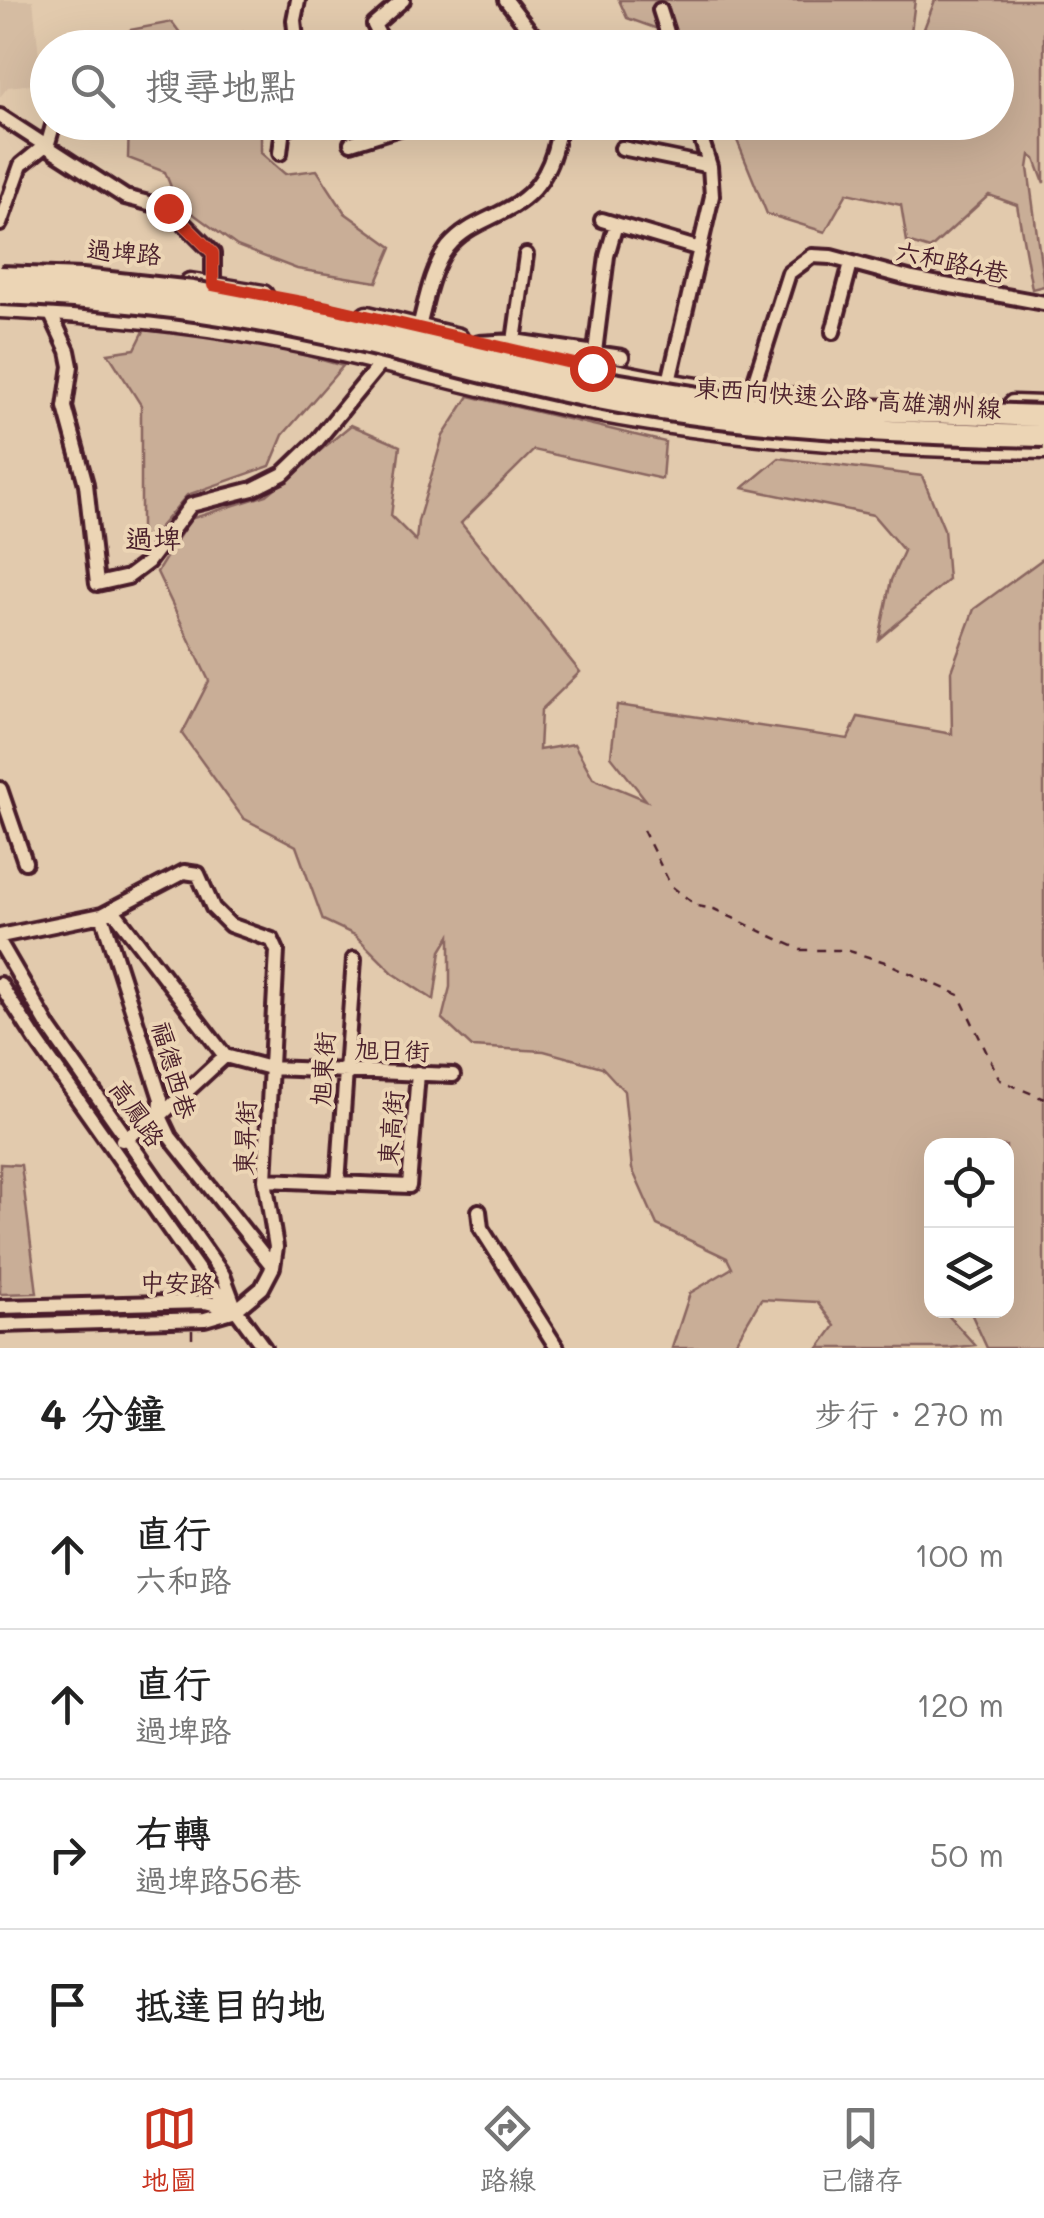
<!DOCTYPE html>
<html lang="zh-TW">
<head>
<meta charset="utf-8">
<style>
	body { margin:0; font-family:Mali,"LXGW WenKai TC",sans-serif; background:#f6f6f6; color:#222 }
	.controls { position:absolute; right:30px; bottom:30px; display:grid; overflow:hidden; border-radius:20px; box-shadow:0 10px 40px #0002 }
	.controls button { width:90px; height:90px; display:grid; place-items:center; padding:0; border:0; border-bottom:2px solid #e0e0e0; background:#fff; color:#222; font:50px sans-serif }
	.stop { position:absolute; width:30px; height:30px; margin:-22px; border:8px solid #c8321e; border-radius:50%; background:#fff }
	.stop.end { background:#c8321e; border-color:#fff; box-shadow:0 2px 10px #0008 }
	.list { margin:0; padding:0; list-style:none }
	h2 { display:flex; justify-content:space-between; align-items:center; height:130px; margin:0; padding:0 40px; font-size:42px }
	h2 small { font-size:32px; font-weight:400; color:#767676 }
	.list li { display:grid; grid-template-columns:65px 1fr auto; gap:30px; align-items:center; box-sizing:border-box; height:150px; padding:0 40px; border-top:2px solid #e0e0e0 }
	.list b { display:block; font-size:38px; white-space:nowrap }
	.list p { margin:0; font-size:32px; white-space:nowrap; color:#767676 }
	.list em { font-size:32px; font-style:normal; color:#767676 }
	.icon { flex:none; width:55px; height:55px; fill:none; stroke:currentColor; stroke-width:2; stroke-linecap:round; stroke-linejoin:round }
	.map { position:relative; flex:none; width:1044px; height:1348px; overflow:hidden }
	.search { position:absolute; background:#fff; box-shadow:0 10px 40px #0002; left:30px; right:30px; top:30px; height:110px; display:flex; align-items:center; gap:25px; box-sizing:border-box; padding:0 35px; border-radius:55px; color:#767676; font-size:38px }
	.sheet { height:730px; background:#fff }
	nav { display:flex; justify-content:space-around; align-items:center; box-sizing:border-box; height:140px; border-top:2px solid #e0e0e0; background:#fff; font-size:28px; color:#767676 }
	nav a { display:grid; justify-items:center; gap:5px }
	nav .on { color:#c8321e }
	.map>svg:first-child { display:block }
</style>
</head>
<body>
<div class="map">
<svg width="1044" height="1348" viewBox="0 0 1044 1348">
	<rect width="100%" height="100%" fill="#e2caad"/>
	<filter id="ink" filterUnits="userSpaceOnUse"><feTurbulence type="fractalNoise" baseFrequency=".01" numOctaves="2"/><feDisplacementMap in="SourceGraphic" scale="20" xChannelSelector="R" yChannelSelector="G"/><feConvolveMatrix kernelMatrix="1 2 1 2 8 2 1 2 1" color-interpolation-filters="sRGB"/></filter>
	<g filter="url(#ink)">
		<!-- built -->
		<path fill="#d5bca2" d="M0,0H33L42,83L8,87L0,97Z"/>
		<!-- green -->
		<path fill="#c9ae97" stroke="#8a6661" stroke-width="2.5" d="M619,0H915L909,48L699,47L697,43L627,18Z
			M935,0H1044V183L1035,159L1030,155L1028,168L1044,286L1032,289L1017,205L989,195L930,249L907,242L901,205L847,193L825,232L767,214L730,123L996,122V48L917,47Z
			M172,22L189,45L243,32L265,47H130V30Z
			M129,123H261V153L285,174L317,170L345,213L392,247L377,282L297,269L237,246L177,202L165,172L128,158Z
			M147,325L269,345L343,366L283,435L270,466L187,495L141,549V405L108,353L135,349Z
			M469,396L665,442L662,479L534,450L461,523L580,672L541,710L539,750L574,744L593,778L646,800L611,756L617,705L848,739L858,717L952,734L951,671L974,609L1044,558V1348H987L970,1311L1006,1310V1146H932V1310L944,1311L975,1345L949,1348H819L835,1326L817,1302L761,1299L732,1348H672L690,1293L732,1268L727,1258L657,1225L632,1169L624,1091L602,1067L544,1051L472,1047L442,1019L450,987V936L441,951L434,1000L393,973L355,935L323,920L296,846L243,818L182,734L209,681L157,572L190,519L267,495L351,425L400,446L391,516L416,541L418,521L443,436Z
			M779,458L922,476L944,529L948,580L879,639L891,580L904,551L873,515L743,488Z
			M0,1164L21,1165L37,1293L0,1294Z"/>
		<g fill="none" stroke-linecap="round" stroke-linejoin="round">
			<!-- minor casing -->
			<g stroke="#4a1f2b" stroke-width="20">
				<path id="minor" d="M506,0L543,48
					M660,10L672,48
					M297,48L294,20L298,0
					M386,48L374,25L403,0
					M516,48L533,34
					M0,116L125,197L168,208L213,253V285
					M351,143L419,122
					M622,148L710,166
					M280,153L282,136L289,122
					M602,220L700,249
					M0,224L21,165L48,143L54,122
					M49,310L68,351L71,366L65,407L86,484L97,584L128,577L148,562L191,505L253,489L283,474L316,442L384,359
					M413,332L419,327C426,301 431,269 448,247C465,227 484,222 506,210C542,192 555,161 560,122
					M833,332L851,263
					M514,341L526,255
					M479,343L514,341L622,357
					M593,368L607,256L616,224
					M669,382L712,196L710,166L696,122
					M750,396L789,273L812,256L831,257L912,279L1044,303
					M0,789L25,862
					M113,910L225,1056L270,1068L453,1075
					M102,915L161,1099L160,1116L170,1137L273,1267
					M0,936L102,915L184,872L198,874L213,908L230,925L272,940L277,951L265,1180L276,1247L273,1267L262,1288L236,1310L205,1319L0,1325
					M0,943L50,1029L223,1275L235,1307
					M0,984L36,1040L208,1284L236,1310L264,1348
					M122,1140L160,1116L225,1056
					M265,1180L409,1186L418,1073
					M338,1183L354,959
					M479,1211L481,1228L557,1348
					M0,1307L205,1302L233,1309"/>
			</g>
			<!-- major casing -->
			<g stroke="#4a1f2b" stroke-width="25">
				<path id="major" d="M190,283L263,295
					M0,308C109,313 217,324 324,348C416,368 505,395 598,412C745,440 894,447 1044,449
					M367,316L458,338
					M493,346C591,368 692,393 792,398
					M1013,405L1044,406"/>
			</g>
			<!-- path -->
			<path stroke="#4a1f2b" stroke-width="2.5" stroke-dasharray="8 8" stroke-linecap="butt" d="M643,830L671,886L697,906L714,909L801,950H846L885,962L959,995L1000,1080L1044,1099
				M192,1330V1348"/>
			<!-- minor -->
			<use href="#minor" stroke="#ecd5b5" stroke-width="12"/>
			<!-- major -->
			<use href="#major" stroke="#ecd5b5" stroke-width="18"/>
			<!-- highway-bridge casing -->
			<g stroke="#4a1f2b" stroke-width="28" stroke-linecap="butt">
				<path id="highway-bridge" d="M0,277L82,280L193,292L326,316L602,382L747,406L1044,416
					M0,293C108,297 218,310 324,333C416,353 505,380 598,398C745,427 895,433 1044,436"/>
			</g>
			<!-- highway-bridge -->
			<use href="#highway-bridge" stroke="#ecd5b5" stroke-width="20"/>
		</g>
	</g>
	<g fill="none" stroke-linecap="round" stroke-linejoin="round" filter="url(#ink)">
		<!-- route -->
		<path stroke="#c8321e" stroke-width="12" d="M168,208L213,253V285L328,307L592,368"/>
	</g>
	<g text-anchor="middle" stroke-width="8" stroke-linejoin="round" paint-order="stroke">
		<!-- street labels -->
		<g font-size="25" fill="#4a1f2b" stroke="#ecd5b5">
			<text transform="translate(124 252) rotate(5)" y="9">過埤路</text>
			<text transform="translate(952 262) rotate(12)" y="9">六和路4巷</text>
			<text transform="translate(848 398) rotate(4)" y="9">東西向快速公路 高雄潮州線</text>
			<text transform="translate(392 1050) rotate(2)" y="9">旭日街</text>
			<text transform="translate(323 1069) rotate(-86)" y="9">旭東街</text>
			<text transform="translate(174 1070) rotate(74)" y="9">福德西巷</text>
			<text transform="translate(137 1113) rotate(55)" y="9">高鳳路</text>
			<text transform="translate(391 1128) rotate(-85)" y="9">東高街</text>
			<text transform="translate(245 1138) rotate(-88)" y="9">東昇街</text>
			<text transform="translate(177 1283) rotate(2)" y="9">中安路</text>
		</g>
		<!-- neighbourhood labels -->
		<g font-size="28" fill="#4a1f2b" stroke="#ecd5b5">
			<text x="153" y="549">過埤</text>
		</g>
	</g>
</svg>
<div class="controls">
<button><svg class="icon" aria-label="locate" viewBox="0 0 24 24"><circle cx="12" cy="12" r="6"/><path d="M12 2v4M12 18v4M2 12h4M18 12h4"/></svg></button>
<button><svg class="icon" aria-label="layers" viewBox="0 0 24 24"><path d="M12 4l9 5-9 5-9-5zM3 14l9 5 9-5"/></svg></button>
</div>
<div class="stop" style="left:592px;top:368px"></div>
<div class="stop end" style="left:168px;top:208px"></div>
<div class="search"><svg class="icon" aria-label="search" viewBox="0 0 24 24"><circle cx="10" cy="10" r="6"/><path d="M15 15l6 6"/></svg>搜尋地點</div>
</div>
<section class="sheet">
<h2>4 分鐘<small>步行 · 270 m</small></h2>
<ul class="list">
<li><svg class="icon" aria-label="ahead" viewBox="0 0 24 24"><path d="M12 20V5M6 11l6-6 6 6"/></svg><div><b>直行</b><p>六和路</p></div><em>100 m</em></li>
<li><svg class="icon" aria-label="ahead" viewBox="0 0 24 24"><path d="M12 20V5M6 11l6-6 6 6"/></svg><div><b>直行</b><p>過埤路</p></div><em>120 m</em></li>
<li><svg class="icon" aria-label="right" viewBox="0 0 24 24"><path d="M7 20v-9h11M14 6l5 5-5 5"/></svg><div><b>右轉</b><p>過埤路56巷</p></div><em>50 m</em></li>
<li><svg class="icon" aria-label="arrive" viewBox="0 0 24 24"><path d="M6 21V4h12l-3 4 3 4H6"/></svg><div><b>抵達目的地</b></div></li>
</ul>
</section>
<nav>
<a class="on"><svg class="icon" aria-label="map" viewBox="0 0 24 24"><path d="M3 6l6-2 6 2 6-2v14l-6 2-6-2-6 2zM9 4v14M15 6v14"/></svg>地圖</a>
<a><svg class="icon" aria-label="directions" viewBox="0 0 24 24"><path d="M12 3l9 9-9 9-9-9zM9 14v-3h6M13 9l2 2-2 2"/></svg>路線</a>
<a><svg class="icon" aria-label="saved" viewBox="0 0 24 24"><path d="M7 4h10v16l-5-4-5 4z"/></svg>已儲存</a>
</nav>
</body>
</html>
